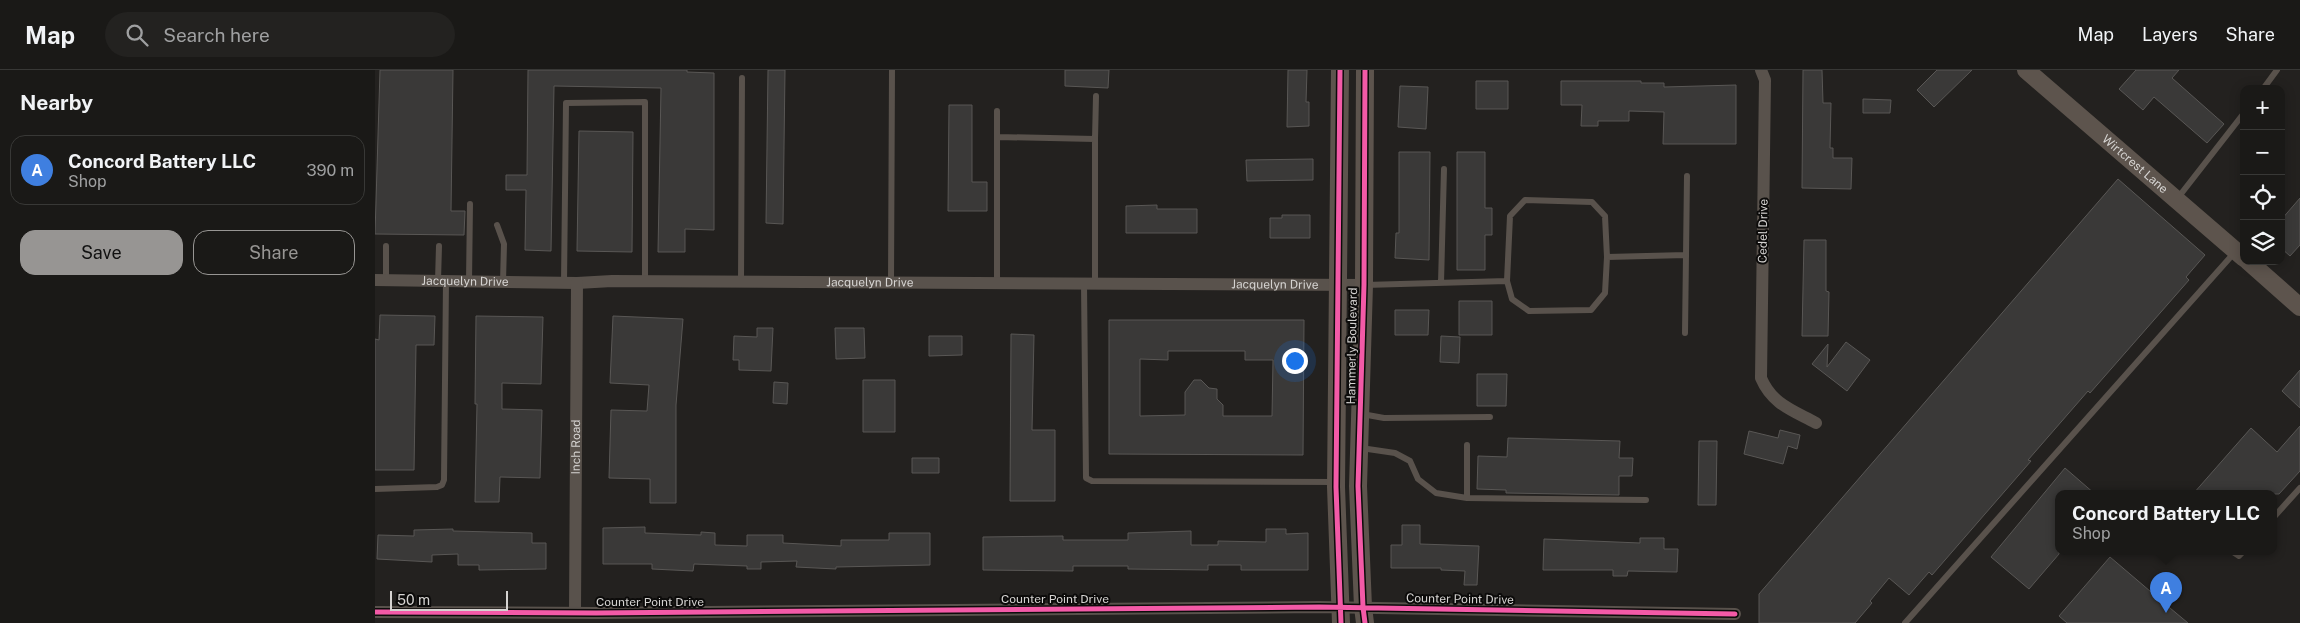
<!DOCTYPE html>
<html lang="en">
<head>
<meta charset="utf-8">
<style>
	body { margin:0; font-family:"Public Sans",sans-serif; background:#232220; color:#f1f3f6 }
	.controls { position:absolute; right:15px; top:15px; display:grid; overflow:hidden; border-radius:10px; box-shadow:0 2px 12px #0003 }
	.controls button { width:45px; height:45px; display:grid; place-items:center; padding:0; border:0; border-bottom:1px solid #383836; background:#1a1917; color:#f1f3f6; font:25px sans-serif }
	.scale { position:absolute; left:15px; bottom:12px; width:118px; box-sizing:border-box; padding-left:5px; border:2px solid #d5d3d1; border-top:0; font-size:14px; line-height:18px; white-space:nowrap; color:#d5d3d1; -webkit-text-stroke:4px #0c0b0a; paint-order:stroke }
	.you { position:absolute; left:919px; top:290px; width:18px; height:18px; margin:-12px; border:4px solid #fff; border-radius:50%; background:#1a73e8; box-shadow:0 0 0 8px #1a73e833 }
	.badge { display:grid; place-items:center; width:32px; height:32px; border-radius:50%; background:#979593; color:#fff; font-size:16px; font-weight:700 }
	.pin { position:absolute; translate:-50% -41px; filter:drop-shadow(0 1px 2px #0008) }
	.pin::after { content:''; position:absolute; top:26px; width:18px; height:15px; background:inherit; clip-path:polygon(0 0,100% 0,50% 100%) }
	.popup { position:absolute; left:1680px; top:420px; width:222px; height:65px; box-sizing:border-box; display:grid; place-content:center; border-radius:10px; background:#1a1917; filter:drop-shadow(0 1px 4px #0005); font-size:16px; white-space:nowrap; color:#9fa0a1 }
	.popup b { font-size:19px; color:#f1f3f6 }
	.popup::after { content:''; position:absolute; left:50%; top:100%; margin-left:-10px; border:10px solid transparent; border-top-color:#1a1917 }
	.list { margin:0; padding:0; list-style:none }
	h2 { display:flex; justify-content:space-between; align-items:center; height:65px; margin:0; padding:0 20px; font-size:21px }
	h2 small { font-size:16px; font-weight:400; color:#9fa0a1 }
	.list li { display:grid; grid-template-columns:32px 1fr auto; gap:15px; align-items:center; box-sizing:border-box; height:70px; margin:0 10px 10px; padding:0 10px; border:1px solid #383836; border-radius:15px }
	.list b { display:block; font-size:19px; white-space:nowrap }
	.list p { margin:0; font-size:16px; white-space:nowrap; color:#9fa0a1 }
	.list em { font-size:16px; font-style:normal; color:#9fa0a1 }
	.actions { display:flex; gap:10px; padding:15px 20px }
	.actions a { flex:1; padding:11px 0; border:1px solid #979593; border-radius:15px; text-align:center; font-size:18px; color:#979593 }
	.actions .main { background:#979593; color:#111 }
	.icon { flex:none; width:28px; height:28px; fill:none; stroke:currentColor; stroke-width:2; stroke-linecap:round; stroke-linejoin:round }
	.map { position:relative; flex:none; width:1925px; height:553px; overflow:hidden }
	header { display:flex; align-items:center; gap:30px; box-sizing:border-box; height:70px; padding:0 25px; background:#1a1917; border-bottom:1px solid #383836 }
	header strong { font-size:24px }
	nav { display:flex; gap:28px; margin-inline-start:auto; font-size:18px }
	.search { width:350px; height:45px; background:#232220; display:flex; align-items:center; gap:12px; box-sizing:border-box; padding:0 18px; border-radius:28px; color:#9fa0a1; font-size:19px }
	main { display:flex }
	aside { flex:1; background:#1a1917 }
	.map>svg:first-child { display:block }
</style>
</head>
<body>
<header>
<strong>Map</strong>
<div class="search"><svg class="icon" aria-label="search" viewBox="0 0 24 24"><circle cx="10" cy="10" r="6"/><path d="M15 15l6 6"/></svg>Search here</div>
<nav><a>Map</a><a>Layers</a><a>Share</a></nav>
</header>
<main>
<aside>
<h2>Nearby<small></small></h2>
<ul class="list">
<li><span class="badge" style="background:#3f7fe0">A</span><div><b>Concord Battery LLC</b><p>Shop</p></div><em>390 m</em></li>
</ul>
<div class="actions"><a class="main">Save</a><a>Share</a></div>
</aside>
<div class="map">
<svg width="1925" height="553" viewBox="0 0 1925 553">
	<rect width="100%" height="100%" fill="#23211f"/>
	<!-- building -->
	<path fill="#3a3938" stroke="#595755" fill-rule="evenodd" d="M5,0H78L76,141H90L89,165L0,164Z
		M153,0H312V2L339,3V160L310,159V182H283L286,18L179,16L176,181L150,180L151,120H131V105H152Z
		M393,0H410L408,154L391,153Z
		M690,0H734L733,18L690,16Z
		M913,0H932L931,32H934V56L912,57Z
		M1428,0H1447L1448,33H1456L1455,78H1458V88H1477L1476,119L1427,118Z
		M1562,0H1597L1559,37L1542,20Z
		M1761,0H1804L1797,8L1849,54L1832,73L1779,27L1768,40L1744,19Z
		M1101,11H1133V39H1101Z
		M1186,11H1266V13H1289V17L1361,15V74H1288L1289,42L1254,41V51H1223V56H1206L1207,35H1186Z
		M1025,16L1053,17L1051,59L1023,57Z
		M1488,29L1516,30L1515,43H1488Z
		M574,35H597V112H612V141H573Z
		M204,61L258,62L257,182L202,181Z
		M1024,82H1055L1054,190L1020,188L1021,163H1024Z
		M1082,82H1110V138H1117V165H1110V200H1082Z
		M938,89V110L872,111L871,90Z
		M1743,109L1830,185L1811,207L1814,210L1715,323L1713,321L1653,390L1656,391L1557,505L1554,502L1534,525L1514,508L1495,531L1497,533L1480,553H1384V524Z
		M1925,128V175L1915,186L1906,178V150Z
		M782,135V139H822V163H751V136Z
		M907,145H935V168H895V148H907Z
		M1429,170H1451V221L1454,222L1453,266H1427Z
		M1084,231H1117V265H1084Z
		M1020,240H1054L1053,265H1020Z
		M5,245L60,246L59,275H41L39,400H0V269L4,270Z
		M101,246L168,247L166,314L127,313V339L167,340L165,408L125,407L124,432H100L102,334H100Z
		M238,246L308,249L301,335V433H275V409L234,408L236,340L272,341L274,315L235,313Z
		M734,250H929L928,385L734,384ZM793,281H870V290H898L897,346H848V335L842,329V319L834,318L826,310H819L810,322V345L765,346V289L793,290Z
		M382,258H398L396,301L364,300V290H358L359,266L382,267Z
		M460,258H489L490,288L461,289Z
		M636,264L659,265L657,360H680V431H635Z
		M554,266H587V285L554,286Z
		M1066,266L1085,267L1084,293L1065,292Z
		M1471,272L1495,290L1472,321L1437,294L1453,274L1452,297Z
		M1925,300V338L1907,321Z
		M1102,304H1132L1131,336H1102Z
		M488,310H520V362H488Z
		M399,312L413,313L412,334L398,333Z
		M1925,356V401L1904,424H1818L1876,358L1902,382Z
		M1405,360L1425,365L1422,379L1413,376L1408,394L1369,384L1374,361L1403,368Z
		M1133,368L1245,371L1244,388H1258L1257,406H1244V425L1131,423V420L1102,419L1103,386L1132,387Z
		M1324,371H1342L1341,435H1323Z
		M537,388H564V403H537Z
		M1690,398L1720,424H1684V484L1654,519L1616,487Z
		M1027,455H1045V474L1104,476L1102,515H1089L1090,501L1066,500V498H1016V475H1027Z
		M270,457V463L326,465V462L340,463V475L372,476V465H408V473L466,476V470H514V463H555V495L461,497V499L421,497L422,491L386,492V499H372V496L319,494L318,501L277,499V494H228V458Z
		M78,459V461L157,463V473H171V499L104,500V495H83V484L57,485V492L2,489L3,465L39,466V460Z
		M891,459H911V464L933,463V500H866V495H833V500L753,499V496H698V501L608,500V467L688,466V470H753V463L816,461V475H843V471L891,472Z
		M1265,468H1289V479H1303L1302,502L1253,501L1252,506H1238V500H1168L1169,469L1265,473Z
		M1735,487L1789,533L1813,553H1692L1684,546Z"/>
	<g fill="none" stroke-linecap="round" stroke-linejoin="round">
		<!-- lane -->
		<path stroke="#59524c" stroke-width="6" d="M1888,19L1902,0
			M623,67L720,69V214
			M720,69L721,26
			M1802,129L1869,43
			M122,155L129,174L128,212
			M1311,185L1312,106
			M1232,187L1311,185L1310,263
			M11,211V176
			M63,211L64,176
			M94,212L95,134
			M366,212L367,8
			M189,213L191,33L270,32V211
			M516,213L517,0
			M622,213V41
			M1066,213L1069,99
			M709,214L711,408L717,411L960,412
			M990,215L1132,211L1137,229L1154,241L1216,240L1230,223L1232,187L1230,146L1217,132L1150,130L1135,146L1132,211
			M987,344L1009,348L1115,347
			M986,378L1020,383L1035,391L1043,409L1061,423L1092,428L1271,430
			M0,419L62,417L67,415L69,410L71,211
			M1092,428V375
			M1898,448L1925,418
			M1858,482L1864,486L1868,482
			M1530,553L1860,182"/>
		<!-- street -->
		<g stroke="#59524c" stroke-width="12">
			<path d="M1386,0L1390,10L1386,308C1397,334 1417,340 1441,353"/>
			<path id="s1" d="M0,210L202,213L237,211L989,215"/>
			<path id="s2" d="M200,541L202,213"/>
			<path d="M0,542L221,543L944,537L1360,544"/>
		</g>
		<!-- secondary -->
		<g stroke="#5d544d" stroke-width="18">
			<path d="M965,0L961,417L966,553"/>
			<path d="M990,0L989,215L983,416L988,537L990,553"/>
			<path id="s3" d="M1651,0L1869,188"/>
			<path d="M1873,191L1925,237"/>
		</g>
		<!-- cycleway casing -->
		<g stroke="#0c0b0a" stroke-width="8">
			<path id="cycleway" d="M965,0L961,417L966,553
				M990,0L989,215L983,416L988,537L990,553
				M0,542L221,543L944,537L1360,544"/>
		</g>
		<!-- cycleway -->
		<use href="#cycleway" stroke="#f35aa7" stroke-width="5"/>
	</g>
	<g text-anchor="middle" stroke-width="4" stroke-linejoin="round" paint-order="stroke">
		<!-- street labels -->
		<g font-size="12" fill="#d5d3d1" stroke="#0c0b0a">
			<text dy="4" stroke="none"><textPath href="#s3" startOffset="144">Wirtcrest Lane</textPath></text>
			<text transform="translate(1388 161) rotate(-89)" y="4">Cedel Drive</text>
			<text dy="4" stroke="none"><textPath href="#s1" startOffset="90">Jacquelyn Drive</textPath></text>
			<text dy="4" stroke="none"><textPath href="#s1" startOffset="495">Jacquelyn Drive</textPath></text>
			<text dy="4" stroke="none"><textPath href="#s1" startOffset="900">Jacquelyn Drive</textPath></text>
			<text transform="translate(977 276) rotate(-89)" y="4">Hammerly Boulevard</text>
			<text dy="4" stroke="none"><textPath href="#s2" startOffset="164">Inch Road</textPath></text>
			<text x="680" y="533">Counter Point Drive</text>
			<text transform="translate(1085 529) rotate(1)" y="4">Counter Point Drive</text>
			<text x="275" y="536">Counter Point Drive</text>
		</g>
	</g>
</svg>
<div class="controls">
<button>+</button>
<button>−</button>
<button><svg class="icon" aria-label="locate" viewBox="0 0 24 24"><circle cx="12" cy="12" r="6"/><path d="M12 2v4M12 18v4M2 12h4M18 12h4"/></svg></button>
<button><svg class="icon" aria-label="layers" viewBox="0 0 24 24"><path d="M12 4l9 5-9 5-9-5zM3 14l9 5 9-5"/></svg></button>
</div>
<div class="scale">50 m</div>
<div class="you"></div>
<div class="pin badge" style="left:1791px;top:543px;background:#3f7fe0">A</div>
<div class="popup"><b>Concord Battery LLC</b>Shop</div>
</div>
</main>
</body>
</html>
